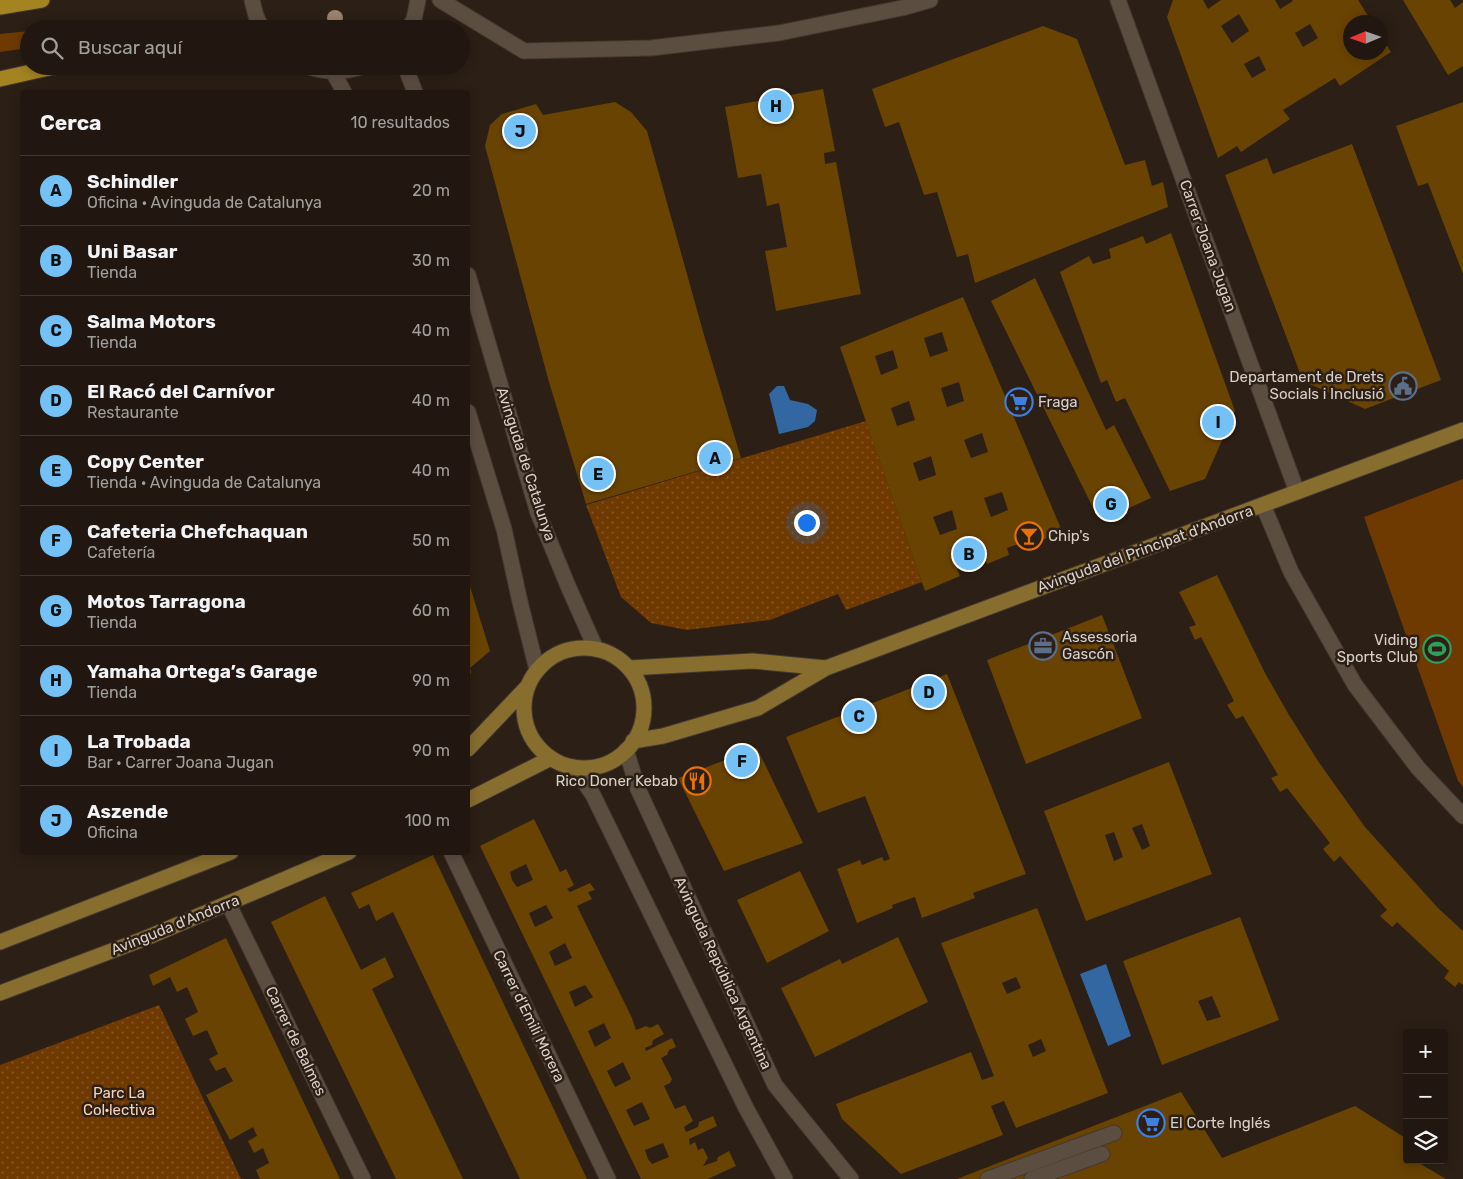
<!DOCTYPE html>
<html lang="es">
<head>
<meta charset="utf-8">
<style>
	body { margin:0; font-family:Rubik,sans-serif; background:#292019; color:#f1f3f6 }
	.controls { position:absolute; right:15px; bottom:15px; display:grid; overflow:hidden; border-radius:5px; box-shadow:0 2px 12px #0003 }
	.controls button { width:45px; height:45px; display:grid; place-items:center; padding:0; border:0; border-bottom:1px solid #3e3630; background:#211710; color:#f1f3f6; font:25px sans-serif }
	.compass { position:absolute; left:1343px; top:15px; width:45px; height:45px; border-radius:50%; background:#211710; box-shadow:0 2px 12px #0003; rotate:268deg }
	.you { position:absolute; left:806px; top:522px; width:18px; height:18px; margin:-12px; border:4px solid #fff; border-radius:50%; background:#1a73e8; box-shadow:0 0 0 8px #1a73e833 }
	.badge { display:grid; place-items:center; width:32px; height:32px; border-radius:50%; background:#73c1f5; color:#111; font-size:16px; font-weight:700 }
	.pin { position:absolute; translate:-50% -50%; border:2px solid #fff; box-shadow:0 1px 5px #0006 }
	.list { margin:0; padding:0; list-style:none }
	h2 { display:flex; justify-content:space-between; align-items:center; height:65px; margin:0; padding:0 20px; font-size:21px }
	h2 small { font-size:16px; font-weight:400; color:#a29f9f }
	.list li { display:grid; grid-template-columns:32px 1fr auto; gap:15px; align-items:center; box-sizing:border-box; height:70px; padding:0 20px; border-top:1px solid #3e3630 }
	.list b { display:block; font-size:19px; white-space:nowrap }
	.list p { margin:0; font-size:16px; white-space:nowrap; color:#a29f9f }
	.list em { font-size:16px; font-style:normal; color:#a29f9f }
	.icon { flex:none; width:28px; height:28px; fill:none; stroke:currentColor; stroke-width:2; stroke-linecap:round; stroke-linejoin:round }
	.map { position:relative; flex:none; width:1463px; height:1179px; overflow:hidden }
	.search { position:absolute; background:#211710; box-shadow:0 2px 12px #0003; left:20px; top:20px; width:450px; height:55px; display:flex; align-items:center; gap:12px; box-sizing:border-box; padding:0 18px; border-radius:28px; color:#a29f9f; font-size:19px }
	.panel { position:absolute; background:#211710; box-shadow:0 2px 12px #0003; left:20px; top:90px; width:450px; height:765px; border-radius:5px }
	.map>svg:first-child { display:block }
</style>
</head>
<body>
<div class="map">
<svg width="1463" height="1179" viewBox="0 0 1463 1179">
	<defs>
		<pattern id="park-dots" width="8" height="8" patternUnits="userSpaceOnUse" patternTransform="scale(1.25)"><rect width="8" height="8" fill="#6f3902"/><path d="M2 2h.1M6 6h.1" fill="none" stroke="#835526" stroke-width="1.8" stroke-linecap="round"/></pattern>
	</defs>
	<rect width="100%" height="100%" fill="#2c1f15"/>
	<!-- grass -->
	<path fill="#6f3902" d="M109,22V29H50Z
		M29,31V48L0,52V34Z
		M1463,479V787L1458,781L1364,517Z"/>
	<!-- park -->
	<path fill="url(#park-dots)" d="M866,421L922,582L846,610L838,594L770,620L687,630L651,623L621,597L586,505Z
		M159,1005L241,1179H0V1065Z"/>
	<!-- water -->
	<path fill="#3267a1" d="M777,386H784L790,400L808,404L817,410L815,421L808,427L779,434L769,394Z
		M1106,964L1131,1036L1108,1046L1080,974Z"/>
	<!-- building -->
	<path fill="#694302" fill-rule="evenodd" d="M1173,0H1203L1208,9L1221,0H1275L1280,9L1293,1L1292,0H1358L1372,22H1350V52H1380V35L1391,52L1340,86L1335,78L1283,110L1290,119L1241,152L1237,146L1218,158L1167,17ZM1239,14L1249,31L1232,43L1221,26ZM1310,24L1318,38L1303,47L1295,33ZM1259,56L1266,70L1252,78L1244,64Z
		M1403,0H1450L1455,8L1463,2V66L1448,75Z
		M1043,26L1077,39L1125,165L1145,160L1152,186L1163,182L1168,207L975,283L968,254L957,257L937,192L924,195L899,122L885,127L872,89Z
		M823,89L835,151L824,153L825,164L836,162L861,294L776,311L765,251L787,247L779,203L767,206L761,174L738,178L725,107Z
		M615,102L631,112L647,131L704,335L741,458L586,504L549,382L485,146L490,125L502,114L536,104L543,115Z
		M1463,102V274L1428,183L1418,186L1396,126Z
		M1352,144L1441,380L1365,409L1303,381L1225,175L1267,158L1273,174Z
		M1171,233L1235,411L1205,479L1170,491L1125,398L1116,402L1107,380L1101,383L1060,272L1089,256L1093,264L1111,258L1109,249L1143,236L1146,244Z
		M1035,278L1106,430L1114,425L1151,498L1129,508L1125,501L1097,516L991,301Z
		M963,297L1062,531L1024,549L1021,543L1007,548L1009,555L987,564L985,558L957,569L960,576L925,591L840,347ZM942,332L948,351L930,357L924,338ZM893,350L898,368L881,375L875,356ZM959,382L964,401L947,407L941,388ZM909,401L915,420L897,426L891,408ZM982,433L988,452L971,458L964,440ZM931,456L936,475L919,481L913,463ZM1002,492L1008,510L991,517L984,498ZM952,510L957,529L940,535L933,517Z
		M1217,575L1265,673L1289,715L1318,761L1365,827L1438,908L1463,931V985L1459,982L1455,987L1444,978L1449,971L1397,922L1392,927L1380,916L1387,910L1340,856L1334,862L1323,849L1330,843L1287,788L1280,792L1271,778L1278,775L1243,716L1236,719L1227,705L1234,701L1201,637L1195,640L1189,627L1196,625L1179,592Z
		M468,580L490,651L470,668L471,673L468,675Z
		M1102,615L1142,718L1026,764L987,660Z
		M947,674L1026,874L973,893L975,898L922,918L915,897L892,905L893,908L857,923L837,869L860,860L862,865L882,857L884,861L890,859L865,796L818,813L786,737Z
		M757,748L803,843L724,871L678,778Z
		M1169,762L1212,874L1086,921L1044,811ZM1142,824L1150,846L1142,850L1132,828ZM1114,832L1123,857L1114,861L1105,835Z
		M534,819L560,872L566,869L574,885L567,889L570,892L590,883L595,890L588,892L592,899L577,906L632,1018L636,1030L646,1026L650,1028L658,1024L664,1034L653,1040L652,1045L645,1048L646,1051L672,1038L676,1047L669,1050L667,1055L661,1058L672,1079L670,1083L664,1086L675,1109L685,1105L693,1121L684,1127L686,1132L698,1127L699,1122L713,1116L717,1126L689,1139L690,1145L695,1142L698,1150L703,1148L708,1158L703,1166L717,1161L718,1157L729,1151L736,1166L708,1179H641L480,846ZM526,864L533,880L517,887L512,880L510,872ZM546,905L553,918L535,927L529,913ZM565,943L572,958L555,966L549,952ZM585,985L593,997L575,1007L569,992ZM604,1023L611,1038L595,1047L588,1031ZM623,1062L631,1079L615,1087L607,1071ZM642,1102L650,1119L634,1126L626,1110ZM663,1143L669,1157L652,1164L648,1159L645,1150Z
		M433,855L587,1179H520L393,912L376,921L369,904L359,909L351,893Z
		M800,871L829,931L767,963L737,900Z
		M325,896L361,970L385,957L394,977L372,989L463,1179H396L271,922Z
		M1037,908L1108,1093L1016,1128L1004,1101L991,1106L1003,1135L901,1174L842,1119L836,1104L971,1052L982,1080L994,1076L941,943ZM1016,977L1021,988L1007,994L1002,983ZM1041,1039L1046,1051L1033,1057L1028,1045Z
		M1240,917L1279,1020L1162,1065L1123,961ZM1212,996L1221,1017L1207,1021L1198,1001Z
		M898,937L928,1002L815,1057L781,988L840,959L842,964Z
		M226,938L340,1179H260L256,1170L269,1163L263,1148L254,1153L248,1141L257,1136L253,1127L230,1140L206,1095L233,1081L225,1067L216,1071L209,1059L218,1054L207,1030L193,1036L185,1019L198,1012L187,987L177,992L170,977L153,986L149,975Z
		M1181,1092L1222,1158L1355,1106L1407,1139V1160H1420L1419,1163L1446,1179H957Z"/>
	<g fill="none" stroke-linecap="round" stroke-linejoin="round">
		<!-- lane casing -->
		<g stroke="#433832" stroke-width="17">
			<path id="lane" d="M451,852L608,1179
				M228,903L363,1179
				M988,1179L1114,1133
				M1032,1179L1102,1154"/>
		</g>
		<!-- street casing -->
		<g stroke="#433832" stroke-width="17">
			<path id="street" d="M252,0L256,16L262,29
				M440,0L524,51L651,48L779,33L902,8L930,0
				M1118,0L1297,492
				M408,29L414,19L418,0
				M305,66C327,73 343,73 365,66
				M405,66L415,92
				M333,72L344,92
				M468,275L538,513L568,586L596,649
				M468,412L504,529L520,602L537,670
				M1263,505L1291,572L1355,685L1418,768L1463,816
				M626,750L638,789L775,1085L851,1179
				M574,767L593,795L746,1108L785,1179"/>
		</g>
		<!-- primary casing -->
		<g stroke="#433832" stroke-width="17">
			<path id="primary" d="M524 708a60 60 0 1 1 120 0a60 60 0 1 1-120 0Z
				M629,668L753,661L826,668
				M633,741L663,736L758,708L826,668L1463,430
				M468,749L527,687
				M468,800L551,758
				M0,942L231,852
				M0,993L146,938L349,852"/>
		</g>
		<!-- highway casing -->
		<g stroke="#433832" stroke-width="17">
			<path id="highway" d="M0,7L42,0
				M0,79L58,66"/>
		</g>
		<!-- lane -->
		<use href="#lane" stroke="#5c4d41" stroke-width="15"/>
		<!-- street -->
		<use href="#street" stroke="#5c4d41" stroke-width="15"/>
		<!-- primary -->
		<use href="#primary" stroke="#876e2e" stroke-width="15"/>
		<!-- highway -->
		<use href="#highway" stroke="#a48421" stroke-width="15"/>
	</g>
	<!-- trees -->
	<circle fill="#9c826f" cx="335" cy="18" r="8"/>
	<!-- icons -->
	<defs>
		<g id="civic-ring" transform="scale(1.4375)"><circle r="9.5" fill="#2c1f15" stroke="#5c6f8a" stroke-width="1.5"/><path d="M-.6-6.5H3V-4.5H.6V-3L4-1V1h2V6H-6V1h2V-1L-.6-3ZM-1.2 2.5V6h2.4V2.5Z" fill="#5c6f8a"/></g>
		<g id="supermarket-ring" transform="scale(1.4375)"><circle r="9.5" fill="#2c1f15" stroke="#3f7fe0" stroke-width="1.5"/><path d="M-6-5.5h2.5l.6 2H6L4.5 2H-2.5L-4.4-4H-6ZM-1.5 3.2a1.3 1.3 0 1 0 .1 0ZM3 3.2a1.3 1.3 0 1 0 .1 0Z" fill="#3f7fe0"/></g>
		<g id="bar-ring" transform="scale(1.4375)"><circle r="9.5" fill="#2c1f15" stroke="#e8710a" stroke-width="1.5"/><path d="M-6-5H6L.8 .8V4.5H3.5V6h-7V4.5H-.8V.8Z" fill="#e8710a"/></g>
		<g id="office-ring" transform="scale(1.4375)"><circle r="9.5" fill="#2c1f15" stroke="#5c6f8a" stroke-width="1.5"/><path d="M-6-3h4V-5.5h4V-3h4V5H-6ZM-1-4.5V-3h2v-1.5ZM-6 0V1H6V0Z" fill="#5c6f8a"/></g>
		<g id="stadium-ring" transform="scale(1.4375)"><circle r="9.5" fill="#2c1f15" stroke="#2e9e5b" stroke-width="1.5"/><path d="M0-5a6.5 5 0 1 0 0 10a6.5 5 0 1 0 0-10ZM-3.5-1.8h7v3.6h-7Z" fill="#2e9e5b"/></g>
		<g id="restaurant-ring" transform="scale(1.4375)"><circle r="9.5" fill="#2c1f15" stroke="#e8710a" stroke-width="1.5"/><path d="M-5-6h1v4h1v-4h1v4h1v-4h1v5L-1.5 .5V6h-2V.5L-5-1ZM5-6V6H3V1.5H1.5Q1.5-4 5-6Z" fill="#e8710a"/></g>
	</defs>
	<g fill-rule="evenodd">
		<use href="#civic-ring" x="1403" y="386"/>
		<use href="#supermarket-ring" x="1019" y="402"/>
		<use href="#bar-ring" x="1029" y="536"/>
		<use href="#office-ring" x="1043" y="646"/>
		<use href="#stadium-ring" x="1437" y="649"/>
		<use href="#restaurant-ring" x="697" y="781"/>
		<use href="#supermarket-ring" x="1151" y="1123"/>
	</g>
	<g text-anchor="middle" stroke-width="5" stroke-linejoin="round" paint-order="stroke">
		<!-- street labels -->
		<g font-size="15" fill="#d9d0c9" stroke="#2c1f15">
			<text transform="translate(1208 246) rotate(70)" y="5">Carrer Joana Jugan</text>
			<text transform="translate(526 464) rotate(72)" y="5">Avinguda de Catalunya</text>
			<text transform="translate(1145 549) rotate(-20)" y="5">Avinguda del Principat d'Andorra</text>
			<text transform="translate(175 925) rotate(-22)" y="5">Avinguda d'Andorra</text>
			<text transform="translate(723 973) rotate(65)" y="5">Avinguda República Argentina</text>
			<text transform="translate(529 1016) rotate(64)" y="5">Carrer d'Emili Morera</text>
			<text transform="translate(296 1041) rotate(64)" y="5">Carrer de Balmes</text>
		</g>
		<!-- poi labels -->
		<g font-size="15" fill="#d9d0c9" stroke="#2c1f15" text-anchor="start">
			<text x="1384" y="382" text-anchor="end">Departament de Drets<tspan x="1384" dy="17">Socials i Inclusió</tspan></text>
			<text x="1038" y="407">Fraga</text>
			<text x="1048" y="541">Chip's</text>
			<text x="1062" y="642">Assessoria<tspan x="1062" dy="17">Gascón</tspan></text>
			<text x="1418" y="645" text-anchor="end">Viding<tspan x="1418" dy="17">Sports Club</tspan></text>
			<text x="678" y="786" text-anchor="end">Rico Doner Kebab</text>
			<text x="1170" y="1128">El Corte Inglés</text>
		</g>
		<!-- park labels -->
		<g font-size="15" fill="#f8d3b8" stroke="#2c1f15">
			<text x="119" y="1098">Parc La<tspan x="119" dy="17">Col·lectiva</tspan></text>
		</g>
	</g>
</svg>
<div class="controls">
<button>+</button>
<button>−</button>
<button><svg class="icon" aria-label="layers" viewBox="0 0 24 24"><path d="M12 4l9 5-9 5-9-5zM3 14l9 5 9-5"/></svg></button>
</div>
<svg class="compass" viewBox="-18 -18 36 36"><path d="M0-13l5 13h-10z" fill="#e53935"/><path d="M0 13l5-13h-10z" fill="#a29f9f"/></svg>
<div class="you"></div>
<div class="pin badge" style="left:715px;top:458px">A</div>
<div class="pin badge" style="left:969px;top:554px">B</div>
<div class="pin badge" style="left:859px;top:716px">C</div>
<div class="pin badge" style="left:929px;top:692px">D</div>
<div class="pin badge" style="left:598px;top:474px">E</div>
<div class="pin badge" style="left:742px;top:761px">F</div>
<div class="pin badge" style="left:1111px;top:504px">G</div>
<div class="pin badge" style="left:776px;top:106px">H</div>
<div class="pin badge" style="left:1218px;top:422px">I</div>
<div class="pin badge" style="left:520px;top:131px">J</div>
<div class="search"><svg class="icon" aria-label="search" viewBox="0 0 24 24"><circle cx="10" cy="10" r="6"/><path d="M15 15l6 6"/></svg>Buscar aquí</div>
<section class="panel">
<h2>Cerca<small>10 resultados</small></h2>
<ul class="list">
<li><span class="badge">A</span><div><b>Schindler</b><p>Oficina · Avinguda de Catalunya</p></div><em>20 m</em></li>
<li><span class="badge">B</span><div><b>Uni Basar</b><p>Tienda</p></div><em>30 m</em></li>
<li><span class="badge">C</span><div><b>Salma Motors</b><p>Tienda</p></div><em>40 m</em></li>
<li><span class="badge">D</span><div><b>El Racó del Carnívor</b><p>Restaurante</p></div><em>40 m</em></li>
<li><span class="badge">E</span><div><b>Copy Center</b><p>Tienda · Avinguda de Catalunya</p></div><em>40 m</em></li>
<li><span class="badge">F</span><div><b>Cafeteria Chefchaquan</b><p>Cafetería</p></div><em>50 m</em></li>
<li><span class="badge">G</span><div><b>Motos Tarragona</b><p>Tienda</p></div><em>60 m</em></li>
<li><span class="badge">H</span><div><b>Yamaha Ortega’s Garage</b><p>Tienda</p></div><em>90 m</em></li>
<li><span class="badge">I</span><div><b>La Trobada</b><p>Bar · Carrer Joana Jugan</p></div><em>90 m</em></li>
<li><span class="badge">J</span><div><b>Aszende</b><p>Oficina</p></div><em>100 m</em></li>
</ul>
</section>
</div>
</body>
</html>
